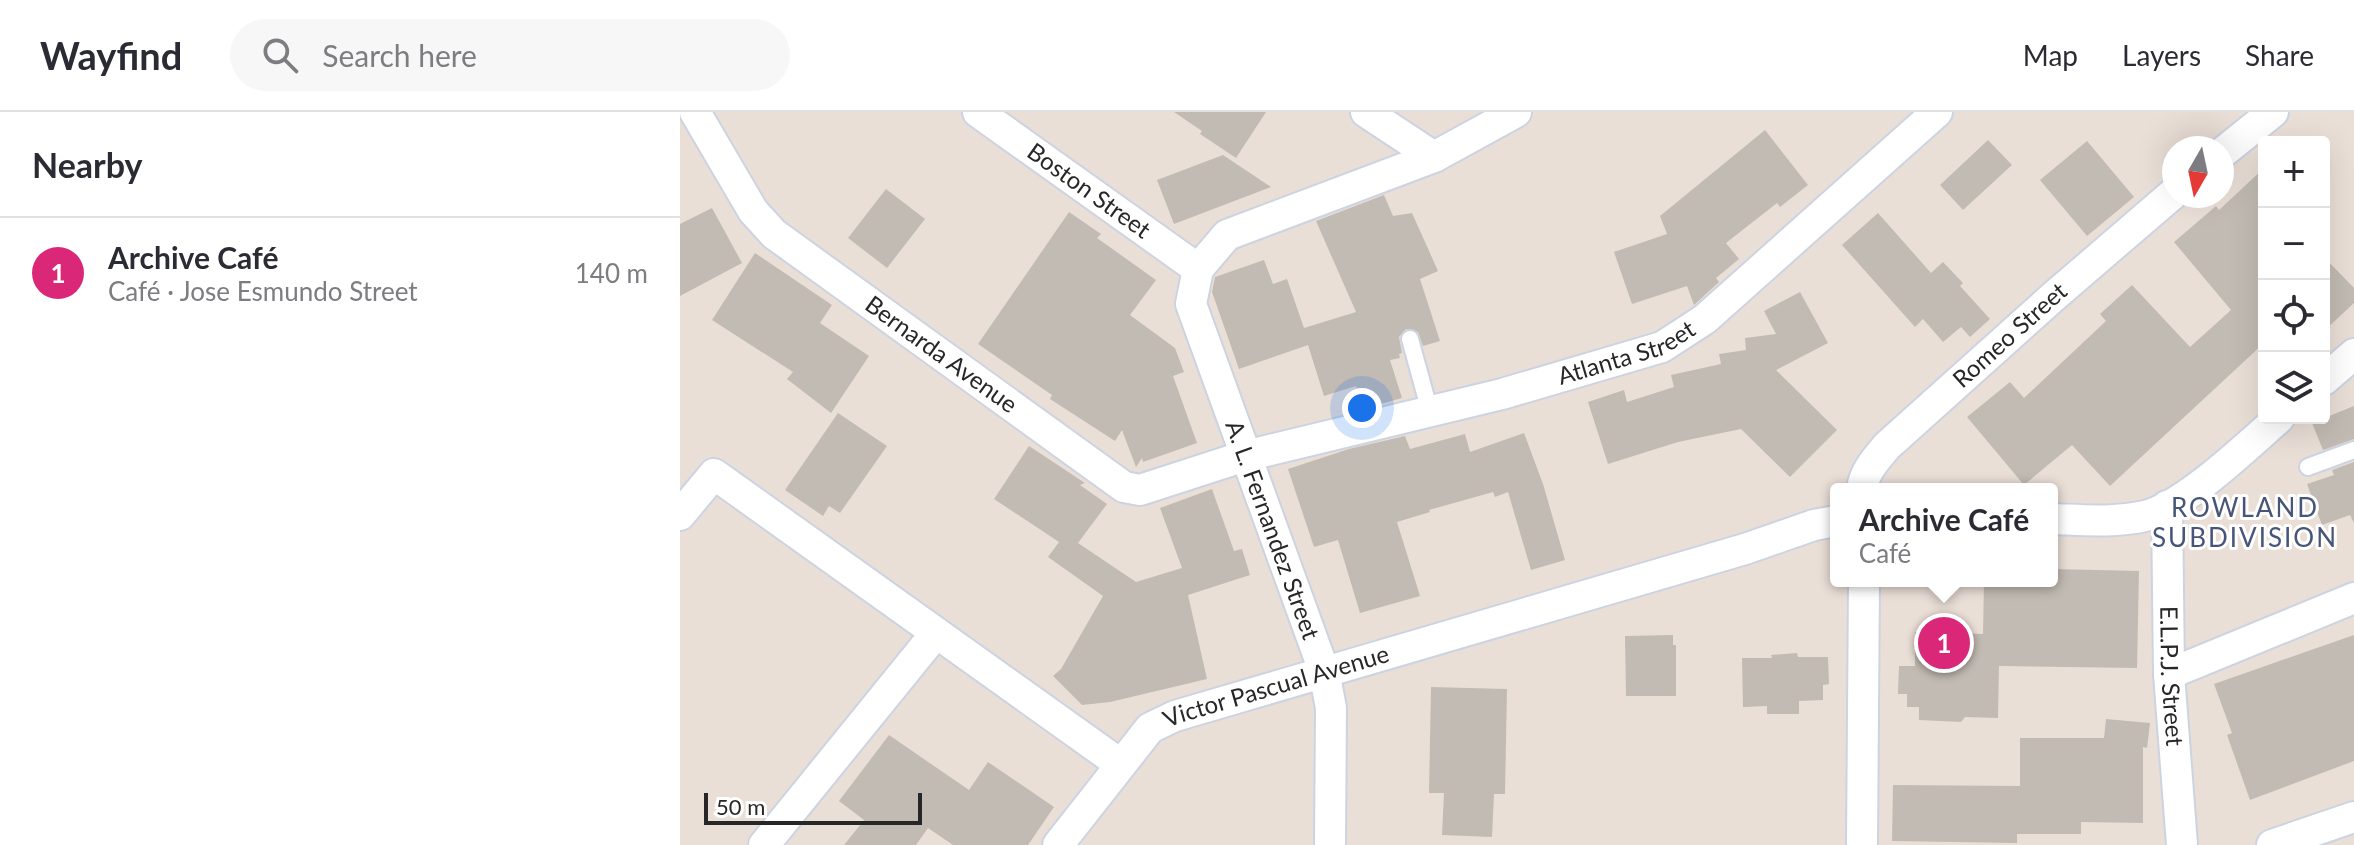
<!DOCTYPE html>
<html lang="en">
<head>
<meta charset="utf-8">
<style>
	body { margin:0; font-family:Lato,sans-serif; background:#f7f7f7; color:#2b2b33 }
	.controls { position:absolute; right:24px; top:24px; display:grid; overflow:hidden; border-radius:8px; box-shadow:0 8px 32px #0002 }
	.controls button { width:72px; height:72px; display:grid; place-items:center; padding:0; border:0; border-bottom:2px solid #e1e1e2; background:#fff; color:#2b2b33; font:40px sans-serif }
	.compass { position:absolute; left:1482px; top:24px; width:72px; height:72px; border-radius:50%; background:#fff; box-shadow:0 8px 32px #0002; rotate:189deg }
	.scale { position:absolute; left:24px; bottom:20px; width:218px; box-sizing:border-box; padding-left:8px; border:4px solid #272727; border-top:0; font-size:22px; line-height:28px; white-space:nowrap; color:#272727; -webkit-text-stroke:6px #fff; paint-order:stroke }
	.you { position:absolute; left:682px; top:296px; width:28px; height:28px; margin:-20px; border:6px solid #fff; border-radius:50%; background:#1a73e8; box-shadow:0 0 0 12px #1a73e833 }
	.badge { display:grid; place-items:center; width:52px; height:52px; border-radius:50%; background:#db2777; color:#fff; font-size:26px; font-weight:700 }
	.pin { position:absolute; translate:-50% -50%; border:4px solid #fff; box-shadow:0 2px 8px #0006 }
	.popup { position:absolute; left:1150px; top:371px; width:228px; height:104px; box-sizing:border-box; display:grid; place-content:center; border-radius:8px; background:#fff; filter:drop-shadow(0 2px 6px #0005); font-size:26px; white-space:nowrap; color:#7c7c81 }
	.popup b { font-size:30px; color:#2b2b33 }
	.popup::after { content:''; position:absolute; left:50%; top:100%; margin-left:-16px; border:16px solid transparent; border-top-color:#fff }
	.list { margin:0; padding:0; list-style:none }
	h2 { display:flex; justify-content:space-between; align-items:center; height:104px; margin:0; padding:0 32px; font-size:34px }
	h2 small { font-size:26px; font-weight:400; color:#7c7c81 }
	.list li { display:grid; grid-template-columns:52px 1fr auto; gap:24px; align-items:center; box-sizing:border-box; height:112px; padding:0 32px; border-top:2px solid #e1e1e2 }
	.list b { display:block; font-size:30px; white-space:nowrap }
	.list p { margin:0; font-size:26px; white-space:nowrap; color:#7c7c81 }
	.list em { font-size:26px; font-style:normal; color:#7c7c81 }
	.icon { flex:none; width:44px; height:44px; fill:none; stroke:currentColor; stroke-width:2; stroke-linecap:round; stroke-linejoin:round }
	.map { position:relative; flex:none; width:1674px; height:733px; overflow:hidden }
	header { display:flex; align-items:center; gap:48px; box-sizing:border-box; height:112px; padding:0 40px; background:#fff; border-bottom:2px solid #e1e1e2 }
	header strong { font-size:38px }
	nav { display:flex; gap:44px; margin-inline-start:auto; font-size:28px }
	.search { width:560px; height:72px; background:#f7f7f7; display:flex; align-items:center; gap:20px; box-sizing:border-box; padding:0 28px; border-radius:44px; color:#7c7c81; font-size:30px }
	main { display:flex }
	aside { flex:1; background:#fff }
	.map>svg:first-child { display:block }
</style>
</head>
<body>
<header>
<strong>Wayfind</strong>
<div class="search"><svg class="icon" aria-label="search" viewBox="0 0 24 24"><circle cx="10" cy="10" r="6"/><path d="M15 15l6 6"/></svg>Search here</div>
<nav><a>Map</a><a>Layers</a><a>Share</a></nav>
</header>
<main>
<aside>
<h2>Nearby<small></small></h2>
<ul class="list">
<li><span class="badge">1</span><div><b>Archive Café</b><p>Café · Jose Esmundo Street</p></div><em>140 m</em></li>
</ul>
</aside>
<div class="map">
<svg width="1674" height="733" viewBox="0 0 1674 733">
	<rect width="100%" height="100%" fill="#eadfd7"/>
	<!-- building -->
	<path fill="#c2bbb3" d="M494,0H586L556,46L520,22L522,19Z
		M1085,18L1128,73L1100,95L1097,91L1046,131L1059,147L1036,166L1039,170L1014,193L1007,174L952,192L934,140L987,122L980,104Z
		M1308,28L1332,53L1283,98L1260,73Z
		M1407,29L1454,85L1407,124L1360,68Z
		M543,43L591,75L494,112L477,68Z
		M1584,56V231L1430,374L1392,333L1344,373L1287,305L1330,270L1344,286L1426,209L1420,202L1452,173L1510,235L1551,198L1494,130L1536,94L1539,98Z
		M206,77L245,107L207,156L168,126Z
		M704,83L713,104L732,101L758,159L740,167L760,229L743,234L738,220L726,217L719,225L722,241L719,242L720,246L710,248L722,286L684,297L676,274L644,284L628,233L559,257L532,180L535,165L584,148L593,172L607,167L624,216L676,200L636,109Z
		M32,96L62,151L0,184V112Z
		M389,100L421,122L417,126L476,168L450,203L495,236L504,260L493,264L517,331L463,350L462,346L456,355L442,318L435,329L370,287L372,283L298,232Z
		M1198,101L1251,161L1263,150L1283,171L1280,174L1310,207L1290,225L1281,215L1263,230L1243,207L1235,215L1162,133Z
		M75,141L152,193L140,211L189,244L151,301L107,267L113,260L32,208Z
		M1644,145L1674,176V191L1644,219Z
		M1120,180L1148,231L1096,258L1157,318L1110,365L1061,317L998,330L928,352L908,290L944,278L947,290L994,275L991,263L1041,252L1039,242L1066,238L1065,226L1096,222L1084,199Z
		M1674,294V327L1643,338L1632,311Z
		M158,301L207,334L160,401L149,394L143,404L105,378Z
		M844,321L863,372L885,448L851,458L828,380L815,385L813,380L749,398L750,400L717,410L740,484L680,501L658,428L634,435L608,357L669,337L725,324L730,337L785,322L790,340Z
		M349,334L405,371L400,373L427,392L398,431L456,470L502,456L480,396L532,377L554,439L562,437L570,463L508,483L527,567L430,590L402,593L373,564L381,557L423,484L368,445L379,430L314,387Z
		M1674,350V411L1670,403L1642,413L1627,372L1654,363L1652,358Z
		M1372,457L1459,459L1457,556L1319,554L1318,606L1285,605L1281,610L1239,608V595H1227V582H1218L1219,554H1235V520L1303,522L1304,469H1372Z
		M993,523V533H996V584H946L945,524Z
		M1674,523V649L1570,688L1547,623L1552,621L1534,572Z
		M1117,541L1118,545H1148L1149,572L1143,573V588L1119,589V602H1087V594L1063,595L1062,546H1092L1091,543Z
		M751,575L827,577L825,682H814L812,725L762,723L764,681H749Z
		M1426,607L1470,611L1467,636L1463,635V711L1401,710V722H1337V731L1212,729L1213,673L1340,674V626H1424Z
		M209,623L289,678L308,650L374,695L348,733H273L248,716L236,733H164L184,708L159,689Z"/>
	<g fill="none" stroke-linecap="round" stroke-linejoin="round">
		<!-- lane casing -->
		<g stroke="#ccd3e1" stroke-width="20">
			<path id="lane" d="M730,227L750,300
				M1628,355L1674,338"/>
		</g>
		<!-- street casing -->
		<g stroke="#ccd3e1" stroke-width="34">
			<g id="street">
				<path id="s1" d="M15,0L73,99L94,122L444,375L460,378L565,344L822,282L982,235L1025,207L1257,0"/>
				<path id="s2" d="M298,0L518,157"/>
				<path d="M686,0L754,45"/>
				<path d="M1542,41L1593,0"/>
				<path d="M1644,268L1674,242"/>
				<path id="s3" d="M1182,377C1184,360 1196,347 1207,334L1373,185L1494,81"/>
				<path id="s4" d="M1487,394L1489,562L1502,733"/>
				<path d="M0,403L34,362L440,652"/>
				<path d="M1372,407C1403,408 1434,411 1465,404C1505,394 1567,334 1599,306"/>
				<path d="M1489,562L1674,486"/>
				<path d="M84,733L256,521"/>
				<path id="s5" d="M378,733L470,616L495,604L1065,437L1134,413L1156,409"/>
				<path d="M650,733L651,596L644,559L511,192L518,157L547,123L754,45L836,0"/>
				<path d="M1182,733L1184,469"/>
				<path d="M1592,733L1674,705"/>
			</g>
		</g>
		<!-- lane -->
		<use href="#lane" stroke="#fff" stroke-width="16"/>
		<!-- street -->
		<use href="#street" stroke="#fff" stroke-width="30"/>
	</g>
	<g text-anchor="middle" stroke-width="6" stroke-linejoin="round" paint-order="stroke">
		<!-- street labels -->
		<g font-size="24" fill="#272727" stroke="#fff">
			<text dy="8" stroke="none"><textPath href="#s2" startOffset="136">Boston Street</textPath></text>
			<text dy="8" stroke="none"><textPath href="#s3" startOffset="216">Romeo Street</textPath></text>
			<text dy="8" stroke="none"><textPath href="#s1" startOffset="1100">Atlanta Street</textPath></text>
			<text dy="8" stroke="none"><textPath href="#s1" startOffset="352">Bernarda Avenue</textPath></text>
			<text transform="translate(592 418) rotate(70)" y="8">A. L. Fernandez Street</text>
			<text dy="8" stroke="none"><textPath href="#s4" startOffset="170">E.L.P.J. Street</textPath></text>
			<text dy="8" stroke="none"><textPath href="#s5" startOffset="282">Victor Pascual Avenue</textPath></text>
		</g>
		<!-- neighbourhood labels -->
		<g font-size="26" letter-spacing="2" fill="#465578" stroke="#fff">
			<text x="1565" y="405">ROWLAND<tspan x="1565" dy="30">SUBDIVISION</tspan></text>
		</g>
	</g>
</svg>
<div class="controls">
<button>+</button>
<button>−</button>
<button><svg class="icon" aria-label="locate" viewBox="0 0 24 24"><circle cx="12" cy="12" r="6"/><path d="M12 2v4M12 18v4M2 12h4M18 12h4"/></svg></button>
<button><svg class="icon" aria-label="layers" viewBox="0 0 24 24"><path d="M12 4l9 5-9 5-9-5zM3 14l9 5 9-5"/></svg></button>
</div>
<svg class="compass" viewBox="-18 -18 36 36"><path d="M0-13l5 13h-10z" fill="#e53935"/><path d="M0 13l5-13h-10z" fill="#7c7c81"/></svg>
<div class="scale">50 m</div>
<div class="you"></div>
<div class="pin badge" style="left:1264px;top:531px">1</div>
<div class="popup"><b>Archive Café</b>Café</div>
</div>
</main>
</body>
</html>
